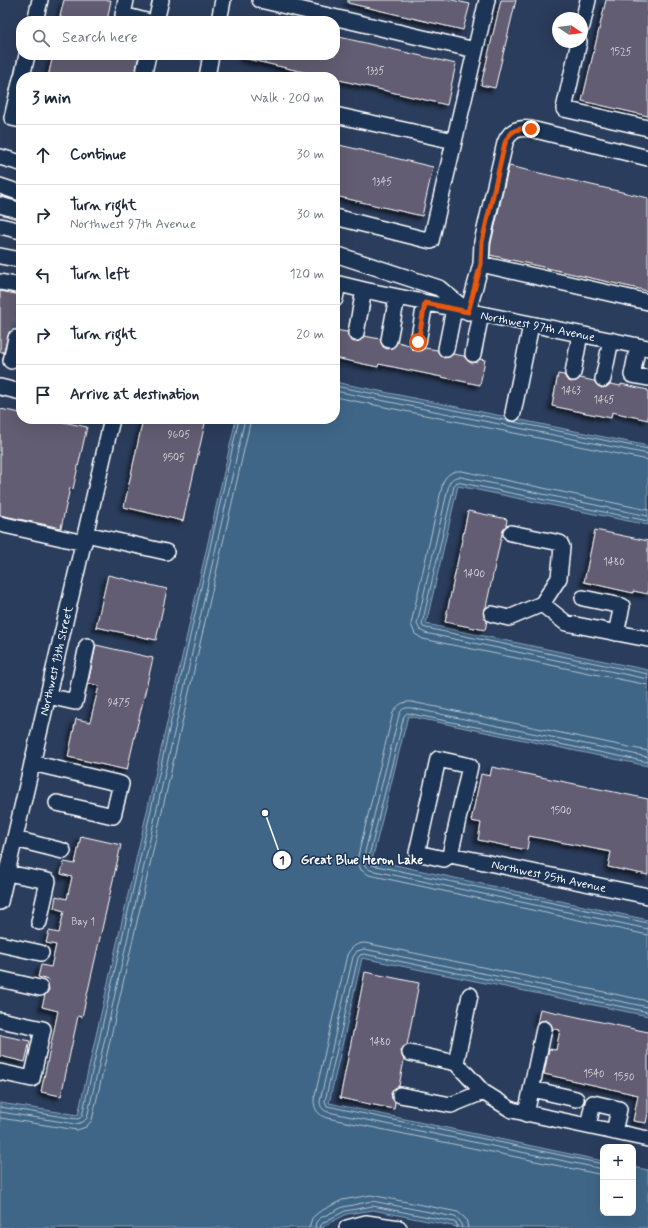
<!DOCTYPE html>
<html lang="en">
<head>
<meta charset="utf-8">
<style>
	body { margin:0; font-family:Mynerve,sans-serif; background:#f6f6f7; color:#1f2937 }
	.controls { position:absolute; right:12px; bottom:12px; display:grid; overflow:hidden; border-radius:8px; box-shadow:0 4px 16px #0002 }
	.controls button { width:36px; height:36px; display:grid; place-items:center; padding:0; border:0; border-bottom:1px solid #e0e1e3; background:#fff; color:#1f2937; font:20px sans-serif }
	.compass { position:absolute; left:552px; top:12px; width:36px; height:36px; border-radius:50%; background:#fff; box-shadow:0 4px 16px #0002; rotate:103deg }
	.stop { position:absolute; width:12px; height:12px; margin:-9px; border:3px solid #ea580c; border-radius:50%; background:#fff }
	.stop.end { background:#ea580c; border-color:#fff; box-shadow:0 1px 4px #0008 }
	.list { margin:0; padding:0; list-style:none }
	h2 { display:flex; justify-content:space-between; align-items:center; height:52px; margin:0; padding:0 16px; font-size:17px }
	h2 small { font-size:13px; font-weight:400; color:#747a83 }
	.list li { display:grid; grid-template-columns:26px 1fr auto; gap:12px; align-items:center; box-sizing:border-box; height:60px; padding:0 16px; border-top:1px solid #e0e1e3 }
	.list b { display:block; font-size:15px; white-space:nowrap }
	.list p { margin:0; font-size:13px; white-space:nowrap; color:#747a83 }
	.list em { font-size:13px; font-style:normal; color:#747a83 }
	.icon { flex:none; width:22px; height:22px; fill:none; stroke:currentColor; stroke-width:2; stroke-linecap:round; stroke-linejoin:round }
	.map { position:relative; flex:none; width:648px; height:1228px; overflow:hidden }
	.search { position:absolute; background:#fff; box-shadow:0 4px 16px #0002; left:16px; top:16px; width:324px; height:44px; display:flex; align-items:center; gap:10px; box-sizing:border-box; padding:0 14px; border-radius:16px; color:#747a83; font-size:15px }
	.panel { position:absolute; background:#fff; box-shadow:0 4px 16px #0002; left:16px; top:72px; width:324px; height:352px; border-radius:16px }
	.map>svg:first-child { display:block }
</style>
</head>
<body>
<div class="map">
<svg width="648" height="1228" viewBox="0 0 648 1228">
	<defs>
		<filter id="shadow"><feDropShadow dx="-3.5" dy="3.5" stdDeviation="2" flood-color="#0009"/></filter>
	</defs>
	<rect width="100%" height="100%" fill="#2b3d5c"/>
	<filter id="ink" filterUnits="userSpaceOnUse"><feTurbulence type="fractalNoise" baseFrequency=".025" numOctaves="2"/><feDisplacementMap in="SourceGraphic" scale="8" xChannelSelector="R" yChannelSelector="G"/><feConvolveMatrix kernelMatrix="1 2 1 2 8 2 1 2 1" color-interpolation-filters="sRGB"/></filter>
	<g filter="url(#ink)">
		<!-- water -->
		<path fill="#3f6687" stroke="#8ca3b7" d="M335,382L648,446V525L458,486L426,624L648,670V766L408,716L372,860L648,920V1016L362,958L329,1103L603,1161V1213H633V1167L648,1170V1228H462L373,1210L347,1214L326,1225L323,1228H0V1103L78,1115L236,419H335Z"/>
		<g fill="none" stroke-linecap="round" stroke-linejoin="round">
			<!-- shore -->
			<path stroke="#b2c2cf" stroke-width="1" d="M335,386L648,449
				M335,391L648,454
				M335,397L648,460
				M648,510L462,471C453,470 447,474 443,482L411,624L415,634L423,639L648,685
				M648,516L461,477C455,476 451,479 449,484L417,624L420,630L425,633L648,679
				M648,521L457,482L454,486L422,624L423,627L426,628L648,674
				M648,751L412,702C403,701 397,705 393,713L357,860L361,870L369,875L648,935
				M648,757L411,708C405,707 401,709 399,715L363,860L365,866L370,870L648,929
				M648,762L407,713L404,716L368,860L369,863L372,865L648,923
				M0,1107L77,1119L80,1118L82,1116L239,419
				M0,1112L76,1124L83,1122L87,1118L245,419
				M0,1118L77,1130L86,1127L92,1120L251,419
				M603,1164L327,1106L325,1101L358,958L360,955L364,954L648,1012
				M603,1169L328,1112C322,1110 320,1106 320,1101L353,957L357,951L364,949L648,1007
				M603,1175L327,1118C318,1115 314,1109 314,1100L347,955C351,947 357,943 365,943L648,1001
				M309,1228L312,1218L319,1212L342,1200L371,1195L458,1212L466,1219L468,1228
				M315,1228L316,1222L320,1218L343,1207L372,1201L455,1217L460,1221L462,1228
				M320,1228L321,1225L324,1222L345,1211L373,1206L454,1222L457,1224V1228"/>
		</g>
		<!-- building -->
		<path fill="#625d72" stroke="#fff" filter="url(#shadow)" d="M64,0H111L107,21H60L61,16H60Z
			M348,0H452L470,4L463,30L348,3Z
			M501,0H516L495,88L481,85Z
			M606,0L648,1V116L582,101Z
			M335,36L456,64L447,105L335,79V77H325L243,58V55H335Z
			M53,55H139L134,77H48Z
			M335,144L433,167L422,216L335,196Z
			M509,166L648,198V291L490,255L491,243Z
			M0,291L21,295V331L14,329L9,332L4,352H0Z
			M335,330L347,332L350,340L354,342L359,341L364,336L380,339L383,347L387,349L392,348L398,342L409,345L412,349L416,351H421L425,348L437,350L440,355L444,358L449,357L453,354L464,356L467,360L471,363L476,362L480,359L485,360L480,385L379,364L378,367L335,358Z
			M558,374L564,375L567,380L571,382L576,381L580,378L594,381L597,385L602,388L606,387L610,384L621,386V384L648,390V420L612,412L611,418L552,406Z
			M0,409L21,413V419H49L87,427L73,489L70,488L61,528L0,515Z
			M143,419H206L183,521L124,507Z
			M468,511L507,519L506,526L502,533L486,607L483,612L484,617L487,621L485,630L445,622Z
			M595,530L648,541V594L633,591V593L584,582Z
			M108,575L167,589L156,640L96,627Z
			M96,645L153,658L127,770L68,757L76,719L90,722L99,686L88,683Z
			M492,767L648,799V875L608,867L611,852L529,836L527,850L478,840L481,823L471,821L481,774L490,776Z
			M81,836L121,845L82,1017L78,1016L61,1096L41,1092L58,1011L42,1007L45,995L49,990L48,984L49,980L38,977L41,965L51,967L56,945L46,943L49,931L59,933L64,911L54,908L56,896L67,899L72,877L61,874L64,862L75,864Z
			M365,972L419,983L407,1045L403,1047L401,1051L402,1056L404,1060L399,1086L394,1089L391,1093L392,1098L395,1103L394,1109L340,1098Z
			M540,1009L648,1032V1113L646,1123L633,1121L638,1095L544,1074L549,1049L556,1050L560,1030L553,1029L550,1023L546,1020L541,1021L537,1024Z
			M0,1035L30,1041L25,1062L0,1056Z"/>
		<g fill="none" stroke-linecap="round" stroke-linejoin="round">
			<!-- minor-tunnel -->
			<path stroke="#4b5a74" stroke-width="15" stroke-dasharray="15 8" stroke-linecap="butt" d="M16,338L21,314"/>
			<!-- minor casing -->
			<g stroke="#fff" stroke-width="18">
				<path id="minor" d="M126,0L123,15L146,21
					M260,0L475,50
					M35,21L40,0
					M156,21L161,0
					M219,21L223,0
					M582,26L588,0
					M579,42L564,109L648,128
					M22,77L27,55
					M143,77L148,55
					M207,77L211,55
					M21,79L12,118L21,120
					M335,115L454,141
					M0,157L21,163
					M0,186L21,193
					M0,205L21,211
					M335,217L431,241L487,0
					M0,226L21,231
					M335,254L439,288L466,310
					M0,256L21,260
					M481,264L648,302
					M0,282L21,286
					M335,283L364,290L648,348
					M335,299L338,284
					M468,312L481,264L482,242L505,143C510,130 519,127 531,129L648,158
					M356,333L364,290
					M389,340L397,297
					M418,342L425,303
					M638,346L632,375L648,378
					M446,349L454,309
					M473,354L481,314
					M11,361L16,338
					M573,373L580,334
					M603,379L611,340
					M0,387L21,392
					M513,413L531,325
					M0,524L84,543
					M86,534L166,552
					M583,598L622,606L616,633
					M542,604L566,623L648,639
					M492,614L509,618L542,604L559,578L562,547L560,543L511,533
					M48,696L75,702L87,646
					M438,759L470,766L450,855L444,859L417,853Z
					M32,763L121,784L113,816L57,803
					M15,839L63,851
					M450,855L648,896
					M7,873L48,881L39,922
					M0,902L112,419
					M0,944L41,953
					M0,979L40,988
					M0,1020L43,1029L32,1079L0,1072
					M410,1053L456,1063L483,1092L512,1110L648,1139
					M456,1063L470,995
					M532,1089L576,1099
					M400,1095L451,1105L483,1092
					M526,1114L544,1029
					M588,1126L593,1103L619,1109L614,1132
					M347,1228L366,1223L399,1228"/>
			</g>
			<!-- minor -->
			<use href="#minor" stroke="#1d3557" stroke-width="15"/>
		</g>
	</g>
	<g fill="none" stroke-linecap="round" stroke-linejoin="round" filter="url(#ink)">
		<!-- route -->
		<path stroke="#ea580c" stroke-width="5" d="M418,342L425,303L468,312L481,264L482,242L505,143C510,130 519,127 531,129"/>
	</g>
	<g text-anchor="middle" stroke-width="3" stroke-linejoin="round" paint-order="stroke">
		<!-- number labels -->
		<g font-size="10" fill="#d8d6dc">
			<text x="621" y="55">1525</text>
			<text x="375" y="74">1335</text>
			<text x="382" y="185">1345</text>
			<text x="571" y="394">1463</text>
			<text x="604" y="403">1465</text>
			<text x="179" y="438">9605</text>
			<text x="174" y="461">9505</text>
			<text x="614" y="565">1480</text>
			<text x="474" y="577">1400</text>
			<text x="119" y="706">9475</text>
			<text x="561" y="814">1500</text>
			<text x="83" y="925">Bay 1</text>
			<text x="380" y="1045">1480</text>
			<text x="594" y="1077">1540</text>
			<text x="624" y="1080">1550</text>
		</g>
		<!-- street labels -->
		<g font-size="12" fill="#fff" stroke="#1d3557">
			<text transform="translate(538 326) rotate(11)" y="4">Northwest 97th Avenue</text>
			<text transform="translate(56 661) rotate(-77)" y="4">Northwest 13th Street</text>
			<text transform="translate(549 876) rotate(12)" y="4">Northwest 95th Avenue</text>
		</g>
	</g>
	<!-- callouts -->
	<path fill="none" stroke="#fff" stroke-width="1.5" d="M265 813L282 860"/>
	<g fill="#fff" stroke="#1d3557" stroke-width="1.5">
		<circle cx="265" cy="813" r="4"/>
		<circle cx="282" cy="860" r="10"/>
	</g>
	<g font-size="12" text-anchor="middle" font-weight="bold" fill="#111">
		<text x="282" y="864">1</text>
	</g>
	<g font-size="13" text-anchor="middle" font-weight="bold" fill="#fff" stroke="#1d3557" stroke-width="3" stroke-linejoin="round" paint-order="stroke">
		<text x="362" y="864">Great Blue Heron Lake</text>
	</g>
</svg>
<div class="controls">
<button>+</button>
<button>−</button>
</div>
<svg class="compass" viewBox="-18 -18 36 36"><path d="M0-13l5 13h-10z" fill="#e53935"/><path d="M0 13l5-13h-10z" fill="#747a83"/></svg>
<div class="stop" style="left:418px;top:342px"></div>
<div class="stop end" style="left:531px;top:129px"></div>
<div class="search"><svg class="icon" aria-label="search" viewBox="0 0 24 24"><circle cx="10" cy="10" r="6"/><path d="M15 15l6 6"/></svg>Search here</div>
<section class="panel">
<h2>3 min<small>Walk · 200 m</small></h2>
<ul class="list">
<li><svg class="icon" aria-label="ahead" viewBox="0 0 24 24"><path d="M12 20V5M6 11l6-6 6 6"/></svg><div><b>Continue</b></div><em>30 m</em></li>
<li><svg class="icon" aria-label="right" viewBox="0 0 24 24"><path d="M7 20v-9h11M14 6l5 5-5 5"/></svg><div><b>Turn right</b><p>Northwest 97th Avenue</p></div><em>30 m</em></li>
<li><svg class="icon" aria-label="left" viewBox="0 0 24 24"><path d="M17 20v-9H6M10 6l-5 5 5 5"/></svg><div><b>Turn left</b></div><em>120 m</em></li>
<li><svg class="icon" aria-label="right" viewBox="0 0 24 24"><path d="M7 20v-9h11M14 6l5 5-5 5"/></svg><div><b>Turn right</b></div><em>20 m</em></li>
<li><svg class="icon" aria-label="arrive" viewBox="0 0 24 24"><path d="M6 21V4h12l-3 4 3 4H6"/></svg><div><b>Arrive at destination</b></div></li>
</ul>
</section>
</div>
</body>
</html>
